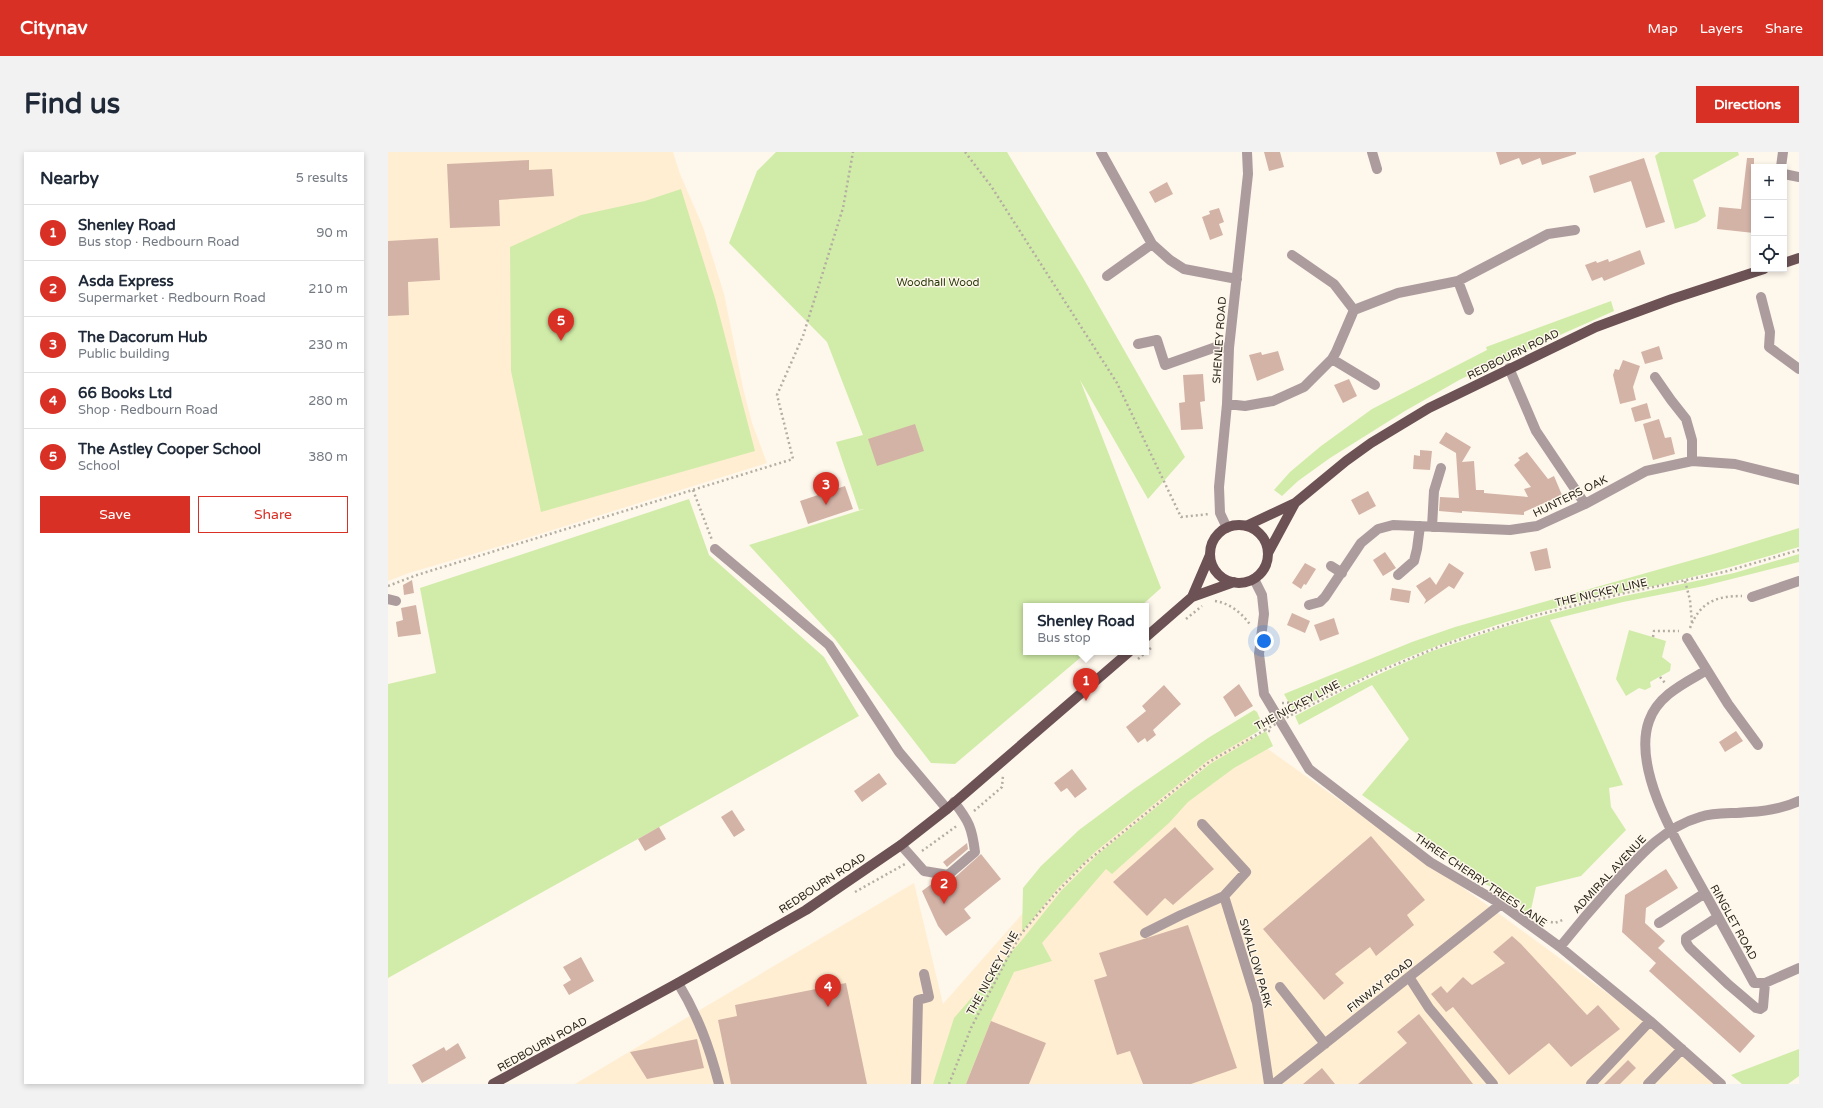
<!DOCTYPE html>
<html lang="en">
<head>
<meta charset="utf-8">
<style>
	body { margin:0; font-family:"Varela Round",sans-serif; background:#f2f2f3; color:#1f2937 }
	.controls { position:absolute; right:12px; top:12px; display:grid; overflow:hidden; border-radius:0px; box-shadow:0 2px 6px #0003 }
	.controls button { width:36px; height:36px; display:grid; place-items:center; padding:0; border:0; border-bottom:1px solid #e0e1e3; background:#fff; color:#1f2937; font:20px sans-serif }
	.you { position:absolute; left:876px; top:489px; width:14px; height:14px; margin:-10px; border:3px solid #fff; border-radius:50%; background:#1a73e8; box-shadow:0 0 0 6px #1a73e833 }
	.badge { display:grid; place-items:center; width:26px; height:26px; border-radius:50%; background:#d93025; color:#fff; font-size:13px; font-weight:700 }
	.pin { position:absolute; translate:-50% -33px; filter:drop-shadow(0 1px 2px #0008) }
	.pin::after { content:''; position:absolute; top:21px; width:14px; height:12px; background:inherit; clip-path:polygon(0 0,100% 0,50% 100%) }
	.popup { position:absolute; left:635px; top:451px; width:126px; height:52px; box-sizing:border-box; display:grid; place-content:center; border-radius:0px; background:#fff; filter:drop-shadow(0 1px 3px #0005); font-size:13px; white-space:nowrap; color:#747a83 }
	.popup b { font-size:15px; color:#1f2937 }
	.popup::after { content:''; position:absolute; left:50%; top:100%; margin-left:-8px; border:8px solid transparent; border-top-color:#fff }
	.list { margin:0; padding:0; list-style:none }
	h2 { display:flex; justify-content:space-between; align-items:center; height:52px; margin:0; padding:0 16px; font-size:17px }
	h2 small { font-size:13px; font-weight:400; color:#747a83 }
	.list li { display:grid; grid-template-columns:26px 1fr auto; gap:12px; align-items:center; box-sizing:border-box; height:56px; padding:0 16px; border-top:1px solid #e0e1e3 }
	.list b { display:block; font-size:15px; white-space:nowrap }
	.list p { margin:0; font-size:13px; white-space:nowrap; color:#747a83 }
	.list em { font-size:13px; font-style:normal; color:#747a83 }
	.actions { display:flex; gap:8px; padding:12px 16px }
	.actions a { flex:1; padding:9px 0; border:1px solid #d93025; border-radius:0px; text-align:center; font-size:14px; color:#d93025 }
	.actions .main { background:#d93025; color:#fff }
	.icon { flex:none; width:22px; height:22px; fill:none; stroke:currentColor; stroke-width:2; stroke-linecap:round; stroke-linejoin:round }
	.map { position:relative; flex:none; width:1411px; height:932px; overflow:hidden; border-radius:0px }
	header { display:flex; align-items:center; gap:24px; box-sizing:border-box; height:56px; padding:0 20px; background:#d93025; color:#fff }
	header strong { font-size:19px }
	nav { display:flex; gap:22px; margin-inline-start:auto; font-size:14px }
	.intro { display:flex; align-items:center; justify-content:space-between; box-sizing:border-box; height:96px; padding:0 24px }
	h1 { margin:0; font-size:28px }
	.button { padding:10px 18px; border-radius:0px; background:#d93025; color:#fff; font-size:14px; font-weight:700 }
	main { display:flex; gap:24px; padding:0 24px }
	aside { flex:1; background:#fff; border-radius:0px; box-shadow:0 2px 6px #0003 }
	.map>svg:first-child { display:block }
</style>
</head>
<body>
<header>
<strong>Citynav</strong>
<nav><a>Map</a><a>Layers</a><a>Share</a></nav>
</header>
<div class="intro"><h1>Find us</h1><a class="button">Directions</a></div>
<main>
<aside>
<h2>Nearby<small>5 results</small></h2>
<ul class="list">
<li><span class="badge">1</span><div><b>Shenley Road</b><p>Bus stop · Redbourn Road</p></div><em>90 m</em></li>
<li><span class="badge">2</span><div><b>Asda Express</b><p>Supermarket · Redbourn Road</p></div><em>210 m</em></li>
<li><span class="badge">3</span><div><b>The Dacorum Hub</b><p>Public building</p></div><em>230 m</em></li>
<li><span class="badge">4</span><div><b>66 Books Ltd</b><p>Shop · Redbourn Road</p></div><em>280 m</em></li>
<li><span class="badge">5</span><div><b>The Astley Cooper School</b><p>School</p></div><em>380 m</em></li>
</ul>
<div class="actions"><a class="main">Save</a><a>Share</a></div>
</aside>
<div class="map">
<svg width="1411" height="932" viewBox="0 0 1411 932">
	<rect width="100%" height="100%" fill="#fef7ec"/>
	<!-- built -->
	<path fill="#ffeed2" d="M0,0H285L292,22L315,75L336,142L355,236L364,271L379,311L136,387L21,421L0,429Z
		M846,573L1099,753L1316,912L1338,932H187L526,731L555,852L649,745Z"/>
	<!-- green -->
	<path fill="#d1eca9" d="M388,0H619L694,124L797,305L760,347L692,228L773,436L753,454H638V500H699L567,612L543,611L447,487L361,393L476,357L471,358L448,290L475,283L439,190L341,91L369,19Z
		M1272,0H1350L1351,3L1305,28L1318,64L1309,70L1287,77L1267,4Z
		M293,37L327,146L367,299L153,360L123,219L122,95L193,63L257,49Z
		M1223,149L1226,159L1073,227L1017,259L942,306L910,329L894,344L886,338L902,320L933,294L984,257L1099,198L1098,195Z
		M301,347L321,403L436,505L471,564L0,826V532L48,521L32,436Z
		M1411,376V395C1374,406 1337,417 1300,426C1247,439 1193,448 1141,463C1059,487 980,519 906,560L896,542L1024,490L1067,475L1329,401Z
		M1411,402V410L1316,434L1235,450L1162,468L1235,633L1221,636L1223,655L1238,678L1193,724L1148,735L1142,762L1136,759L1133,753L1113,739L1099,733L1060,704L974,643L1021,587L984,533L911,573L907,564L961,536L1009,514L1044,499L1113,476L1203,451L1346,421Z
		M1241,478L1278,489L1274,505L1283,512L1282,519L1262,530L1263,535L1257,538L1251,536L1238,544L1228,527Z
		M866,558L869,560L876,576L819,609L707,700L670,736L634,780L635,736L653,714L670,698L691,678L746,637L820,586Z
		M878,579L885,594L846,616L800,650L781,671L724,722L718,717L654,791L664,809L626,820L603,869L578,932H545L566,866L634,788L673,739L709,703L822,612Z
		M1411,897V924L1400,932H1354L1343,923Z"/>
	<!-- building -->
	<path fill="#d4b3a7" d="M876,0H892L896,15L881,19Z
		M1108,0H1188V2L1154,13L1152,6L1134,13L1131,6L1112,13Z
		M1256,6L1277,70L1258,76L1243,29L1206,41L1201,24Z
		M1359,6H1366V81L1329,77L1331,55L1353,57Z
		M141,8V18L164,17L166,44L111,48L112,74L62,76L59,12Z
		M779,30L785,42L767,51L761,40Z
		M831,56L836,70L831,72L835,83L822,88L814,65L822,62L821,59Z
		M50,86L52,128L20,130L21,163L0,164V89Z
		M1252,98L1257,112L1216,129L1214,125L1204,129L1197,113L1208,109L1209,111L1220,107L1221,110Z
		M1271,194L1275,207L1257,212L1253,200Z
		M890,199L896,218L869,229L861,203L873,200L874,203Z
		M1235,208L1252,214L1245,235L1248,248L1232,252L1225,223L1227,217L1231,218Z
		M815,222L817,249L812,250L815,277L793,278L791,251L797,250L795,223Z
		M961,227L969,244L955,251L946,233Z
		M1259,251L1263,266L1247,270L1243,256Z
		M1271,267L1277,286L1283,285L1287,302L1265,308L1255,272Z
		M527,272L536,299L489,314L480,287Z
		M1058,280L1083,295L1074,310L1086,309L1088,338H1096V341L1140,345L1136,337L1143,335L1126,313L1132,308L1130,306L1139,300L1160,327L1166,324L1174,343L1136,360V363L1074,359V361L1051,359L1052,345L1071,346L1068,301L1051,291Z
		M1032,298L1044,299L1042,318L1025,317L1026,303L1032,304Z
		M457,334L465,357L420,372L412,349Z
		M980,339L988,354L971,363L963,348Z
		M1159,396L1163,416L1147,419L1142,400Z
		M997,400L1008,416L995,424L985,408Z
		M917,411L928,417L918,433L916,432L913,437L904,431Z
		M1061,411L1076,421L1066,437L1061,434L1036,452L1038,448L1028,434L1042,425L1048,433Z
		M24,428L26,441L16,443L15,433Z
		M1004,436L1023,439L1021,451L1002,448Z
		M28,453L33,482L10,485L8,470L15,468L13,456Z
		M904,461L922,469L917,481L899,473Z
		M946,466L951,482L932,489L926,473Z
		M851,532L865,554L847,565L835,545Z
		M776,533L793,552L765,578L768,583L759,590L757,586L750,591L738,575L758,559L754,554Z
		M1348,579L1355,589L1337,600L1331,590Z
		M684,617L699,637L687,646L679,636L673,640L666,631Z
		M491,621L499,632L474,650L466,639Z
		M344,658L357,678L346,685L333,665Z
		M271,675L278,687L257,699L250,687Z
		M787,675L826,717L785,753L777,746L759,764L725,730Z
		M983,684L1037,748L1019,763L1026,773L988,804L982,795L947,822L956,831L936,848L875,777Z
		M579,691L580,697L559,715L555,710Z
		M593,702L613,727L576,757L583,766L558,784L550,774L534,739L549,728L559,729L564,728Z
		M1278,717L1290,736L1258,756L1257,771L1277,789L1270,796L1367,884L1352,901L1261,819L1268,811L1234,780L1237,743Z
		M800,773L849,916L803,932H755L742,899L729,903L706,828L719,824L711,801Z
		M1124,784L1133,792L1199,863L1210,853L1232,877L1183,915L1161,891L1121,923L1065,855L1058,860L1043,842L1053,834L1059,841L1075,825L1084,833L1117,811L1105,800Z
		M193,805L206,829L181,843L175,833L183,828L175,815Z
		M458,831L479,932H343L330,868L349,864L347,853Z
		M1031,862L1085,932H970L1019,891L1009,880Z
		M603,869L658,891L641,932H578Z
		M309,887L316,916L259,927L242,900Z
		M70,891L78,906L34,931L24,913L56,895L58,899Z
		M1240,908L1248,916L1232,932H1216Z
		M934,916L947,932H915Z"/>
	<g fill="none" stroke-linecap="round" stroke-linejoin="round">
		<!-- path -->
		<path stroke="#b4ada2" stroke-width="2.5" stroke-dasharray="2 3" stroke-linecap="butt" d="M577,0L603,34L729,231L793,365L821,362
			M305,338L324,388
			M1297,429L1302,448L1304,471
			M0,434L29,423L405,307L389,243L415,184L455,56L465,0
			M827,449C842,451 855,462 863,474
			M798,467L814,454
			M1302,476C1312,450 1328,444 1354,444
			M1265,485L1266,479H1291
			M750,507L763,496
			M1272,525L1277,531
			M894,551L929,549
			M907,561L987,521L1055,493L1145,464L1237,441L1336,420L1411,398
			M586,659L614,635L615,623
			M534,699L570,673
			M467,740L517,712
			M1158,769L1167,771L1177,767
			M561,932L583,876L620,805L633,782L667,742L697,711L821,610L877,578L885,580"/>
		<!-- minor -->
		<path stroke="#ac9c9e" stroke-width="10" d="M713,0L764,92L782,108L796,117L849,127
			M984,0L989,17
			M1393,15L1395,0
			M1396,22L1411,25
			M904,103L946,132L966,158
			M719,124L764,92
			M1070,129L1081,158
			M1373,145L1382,180L1381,195L1411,217
			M750,192L769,188L777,213L828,195L841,196
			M944,207L987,233
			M1121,216L1148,279L1197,352
			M1267,225L1283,248L1298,267L1304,288V309
			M839,252L857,254L885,249L916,235L944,207L948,200L966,158L1010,141L1070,129L1160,82L1187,78
			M1044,375L1046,339L1053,316
			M839,376L832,361L831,335L839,252L841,196L860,22L859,0
			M327,397L441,493L511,600L559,657
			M943,414L954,421
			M1010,423L1026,409L1029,397L1032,374
			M866,427L874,443L876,462L871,502L876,542L921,617L1042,710L1113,752L1172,795L1262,869L1333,932
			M1364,445L1411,429
			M0,447L8,449
			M921,453L932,450L937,445L973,391L990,377L1005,373L1122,378L1149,374L1197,352L1258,319L1304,309L1347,312L1411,328
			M1299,486L1340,552L1370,593
			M1319,518C1297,531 1270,543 1261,569C1243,619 1294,699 1318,743C1334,772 1350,801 1366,831H1377L1411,816
			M513,693L536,719L560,723L587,700C584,676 581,669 566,650
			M836,744L869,851L881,932
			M1330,765L1298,786V790L1301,795L1341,833L1368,856L1372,857L1375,855L1377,831
			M1271,771L1317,741
			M757,781L793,763L836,744L858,720L814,672
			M1172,795C1188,775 1205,755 1223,735C1249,707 1274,676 1312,665C1328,660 1344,662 1361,660C1377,659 1396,656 1411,649
			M1021,825L1041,856L1105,932
			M290,831C310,864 321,894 331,932
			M892,835L937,892
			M528,932L530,848L541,845L536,822
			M886,932L1113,752
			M1203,932L1262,869
			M1260,932L1294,897"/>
		<!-- major -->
		<path stroke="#6c5255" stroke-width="10" d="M1396,111L1411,106
			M822 402a29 29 0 1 1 58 0a29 29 0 1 1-58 0Z
			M858,374L907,351L958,309L983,291L1041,256L1208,175L1284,147L1376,117
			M880,401L907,351
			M804,445L822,403
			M758,485L804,445L846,430
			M105,932L290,831L418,758L513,693L559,657L741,500"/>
		<!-- path-bridge -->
		<path stroke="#b4ada2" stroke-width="2.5" stroke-dasharray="2 3" stroke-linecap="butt" d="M877,578L907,561"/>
	</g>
	<g text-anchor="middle" stroke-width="3" stroke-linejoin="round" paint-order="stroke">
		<!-- park labels -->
		<g font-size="11" fill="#2b3b09" stroke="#fef7ec">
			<text x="550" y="134">Woodhall Wood</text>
		</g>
		<!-- street labels -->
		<g font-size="11" fill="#2a2419" stroke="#fef7ec">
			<text transform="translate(831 188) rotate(-86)" y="4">SHENLEY ROAD</text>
			<text transform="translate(1125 202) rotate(-26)" y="4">REDBOURN ROAD</text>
			<text transform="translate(1182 344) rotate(-26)" y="4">HUNTERS OAK</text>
			<text transform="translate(1213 440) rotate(-13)" y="4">THE NICKEY LINE</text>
			<text transform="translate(909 553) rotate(-28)" y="4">THE NICKEY LINE</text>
			<text transform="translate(1221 722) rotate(-47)" y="4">ADMIRAL AVENUE</text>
			<text transform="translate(1093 728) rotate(34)" y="4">THREE CHERRY TREES LANE</text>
			<text transform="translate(434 731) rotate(-33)" y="4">REDBOURN ROAD</text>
			<text transform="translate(1346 770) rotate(61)" y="4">RINGLET ROAD</text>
			<text transform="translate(868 811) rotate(74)" y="4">SWALLOW PARK</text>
			<text transform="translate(604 821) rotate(-61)" y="4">THE NICKEY LINE</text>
			<text transform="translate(992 833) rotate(-38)" y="4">FINWAY ROAD</text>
			<text transform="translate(154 892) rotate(-29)" y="4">REDBOURN ROAD</text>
		</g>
	</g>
</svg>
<div class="controls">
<button>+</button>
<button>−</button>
<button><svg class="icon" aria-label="locate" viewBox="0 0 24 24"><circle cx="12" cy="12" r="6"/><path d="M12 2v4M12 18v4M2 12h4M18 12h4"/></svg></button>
</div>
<div class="you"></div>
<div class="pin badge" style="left:698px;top:549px">1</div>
<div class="popup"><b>Shenley Road</b>Bus stop</div>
<div class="pin badge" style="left:556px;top:752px">2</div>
<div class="pin badge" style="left:438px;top:353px">3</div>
<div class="pin badge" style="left:440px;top:855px">4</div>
<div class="pin badge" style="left:173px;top:189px">5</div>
</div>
</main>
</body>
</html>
